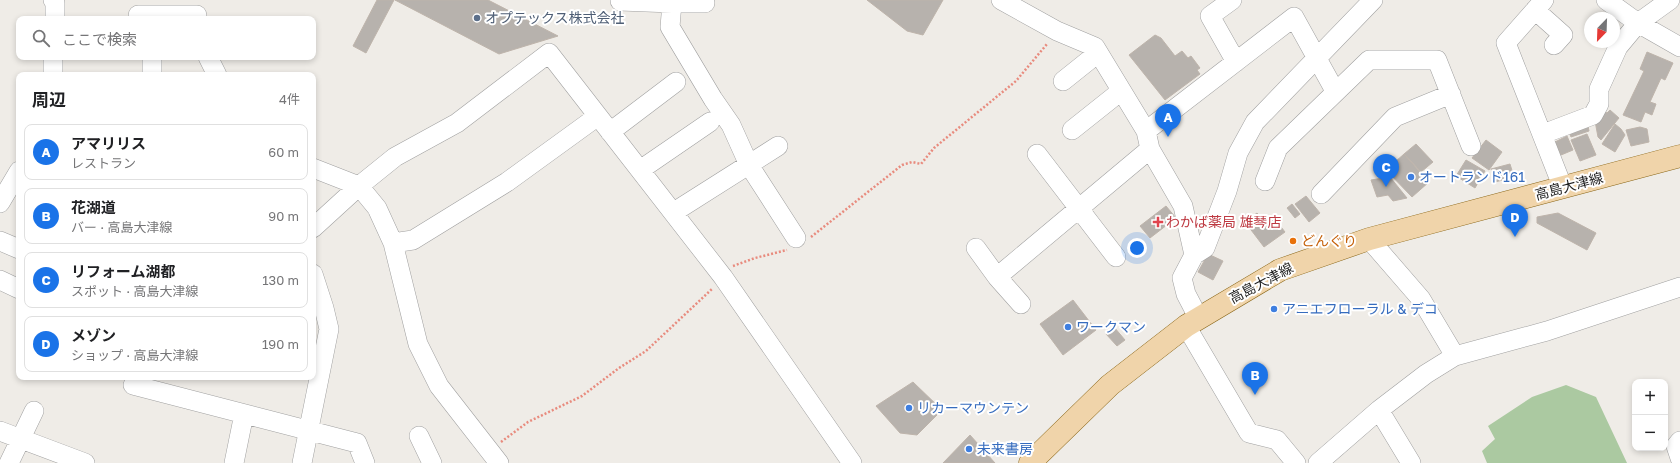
<!DOCTYPE html>
<html lang="ja">
<head>
<meta charset="utf-8">
<style>
	body { margin:0; font-family:"Golos Text","Noto Sans JP",sans-serif; background:#f6f6f6; color:#202124 }
	.controls { position:absolute; right:12px; bottom:12px; display:grid; overflow:hidden; border-radius:8px; box-shadow:0 2px 6px #0003 }
	.controls button { width:36px; height:36px; display:grid; place-items:center; padding:0; border:0; border-bottom:1px solid #e0e0e0; background:#fff; color:#202124; font:20px sans-serif }
	.compass { position:absolute; left:1584px; top:12px; width:36px; height:36px; border-radius:50%; background:#fff; box-shadow:0 2px 6px #0003; rotate:203deg }
	.you { position:absolute; left:1137px; top:248px; width:14px; height:14px; margin:-10px; border:3px solid #fff; border-radius:50%; background:#1a73e8; box-shadow:0 0 0 6px #1a73e833 }
	.badge { display:grid; place-items:center; width:26px; height:26px; border-radius:50%; background:#1a73e8; color:#fff; font-size:13px; font-weight:700 }
	.pin { position:absolute; translate:-50% -33px; filter:drop-shadow(0 1px 2px #0008) }
	.pin::after { content:''; position:absolute; top:21px; width:14px; height:12px; background:inherit; clip-path:polygon(0 0,100% 0,50% 100%) }
	.list { margin:0; padding:0; list-style:none }
	h2 { display:flex; justify-content:space-between; align-items:center; height:52px; margin:0; padding:0 16px; font-size:17px }
	h2 small { font-size:13px; font-weight:400; color:#757577 }
	.list li { display:grid; grid-template-columns:26px 1fr auto; gap:12px; align-items:center; box-sizing:border-box; height:56px; margin:0 8px 8px; padding:0 8px; border:1px solid #e0e0e0; border-radius:8px }
	.list b { display:block; font-size:15px; white-space:nowrap }
	.list p { margin:0; font-size:13px; white-space:nowrap; color:#757577 }
	.list em { font-size:13px; font-style:normal; color:#757577 }
	.icon { flex:none; width:22px; height:22px; fill:none; stroke:currentColor; stroke-width:2; stroke-linecap:round; stroke-linejoin:round }
	.map { position:relative; flex:none; width:1680px; height:463px; overflow:hidden }
	.search { position:absolute; background:#fff; box-shadow:0 2px 6px #0003; left:16px; top:16px; width:300px; height:44px; display:flex; align-items:center; gap:10px; box-sizing:border-box; padding:0 14px; border-radius:8px; color:#757577; font-size:15px }
	.panel { position:absolute; background:#fff; box-shadow:0 2px 6px #0003; left:16px; top:72px; width:300px; height:308px; border-radius:8px }
	.map>svg:first-child { display:block }
</style>
</head>
<body>
<div class="map">
<svg width="1680" height="463" viewBox="0 0 1680 463">
	<rect width="100%" height="100%" fill="#efece7"/>
	<!-- forest -->
	<path fill="#abc9a1" d="M1566,385L1596,397L1627,463H1487L1482,451L1495,439L1488,426L1532,397Z"/>
	<!-- building -->
	<path fill="#b7b2ad" stroke="#beb4ab" d="M377,0H394L366,53L353,46Z
		M395,0H488L558,36L499,54Z
		M867,0H943L923,35L907,31Z
		M1155,35L1161,38L1175,56L1182,51L1188,58L1191,56L1200,68L1197,70L1200,74L1165,100L1129,55Z
		M1647,52L1673,63L1665,80L1661,78L1650,102L1656,104L1652,115L1645,112L1641,122L1623,115L1644,71L1640,69Z
		M1602,110L1607,113L1610,110L1619,118L1601,140L1598,137L1595,121Z
		M1615,124L1621,129L1625,135L1615,152L1602,144Z
		M1588,126L1589,131L1571,137L1569,132Z
		M1640,127L1647,129L1649,142L1631,146L1626,130Z
		M1587,134L1596,155L1580,161L1571,140Z
		M1567,136L1573,150L1561,155L1555,142Z
		M1486,140L1502,152L1489,170L1472,158Z
		M1416,144L1433,162L1421,172L1404,154Z
		M1404,154L1429,182L1412,197L1386,170Z
		M1466,160L1485,171L1475,188L1456,176Z
		M1510,164L1514,177L1495,182L1491,169Z
		M1390,177L1407,198L1393,201L1388,195L1377,197L1371,180Z
		M1306,196L1320,213L1309,222L1295,204Z
		M1292,204L1300,214L1295,218L1287,208Z
		M1166,206L1176,218L1150,238L1140,226Z
		M1257,213L1263,220L1266,217L1269,221L1274,218L1285,232L1264,247L1245,222Z
		M1558,213L1596,233L1587,250L1537,223V217Z
		M1208,254L1223,261L1213,280L1198,272Z
		M1073,300L1096,330L1063,355L1040,324Z
		M1114,327L1125,340L1117,346L1106,334Z
		M913,382L942,410L917,435L900,433L876,406Z
		M970,435L995,463H943Z"/>
	<g fill="none" stroke-linecap="round" stroke-linejoin="round">
		<!-- minor casing -->
		<g stroke="#a0a0a0" stroke-width="20">
			<path id="minor" d="M53,0L55,3V19
				M1001,0L1057,31L1095,47L1146,131L1150,149L1183,206L1194,255L1182,278L1186,294L1198,317
				M1232,0L1210,16L1236,62
				M1544,0L1506,43L1563,188
				M1606,0L1638,23L1680,47
				M620,1L672,3L670,27L713,99L731,125L749,165L796,238
				M672,3H705
				M1535,10L1563,35L1554,45
				M138,15H197
				M152,57V72
				M208,57L217,75
				M53,75V57
				M1063,81L1098,53
				M1072,130L1121,91
				M1146,131L1294,17L1335,91
				M610,132L676,82
				M1543,134L1593,115L1599,104V89L1618,47L1638,23L1670,0
				M1037,154L1116,257
				M313,168L359,186L377,208L393,243L418,344L439,386L499,463
				M640,170L710,122
				M1265,181L1278,148L1369,60H1437L1471,146
				M1321,194L1395,117L1451,94
				M0,203L19,171
				M674,212L778,146
				M313,228L359,186L395,157L457,123L549,53L723,277L852,463
				M1369,239L1421,299L1455,356
				M0,241L19,249
				M393,243L413,240L507,182L598,116
				M976,248L997,277L1150,149
				M1194,255L1205,248L1227,191L1238,153L1255,122L1373,0
				M997,277L1021,304
				M0,280L19,289
				M1186,326L1249,433L1277,440L1296,463
				M133,385L357,443L365,463
				M1379,410L1411,463
				M0,431L85,463
				M419,436L432,463
				M1680,441L1676,446L1680,458
				M9,463L34,411
				M234,463L244,414
				M302,463L329,329L324,308L313,274
				M1318,463L1379,410L1426,374L1455,356L1547,331L1680,287"/>
		</g>
		<!-- major casing -->
		<g stroke="#876313" stroke-width="23">
			<path id="major" d="M1030,463L1110,385L1186,326L1280,270L1369,239L1680,156"/>
		</g>
		<!-- path -->
		<path stroke="#e88b7e" stroke-width="2.5" stroke-dasharray="2 2" stroke-linecap="butt" d="M811,237L902,165L912,162L921,164L934,148L1016,81L1047,44
			M733,266L755,258L787,250
			M501,442L528,422L582,396L619,368L646,351L712,289"/>
		<!-- minor -->
		<use href="#minor" stroke="#fff" stroke-width="19"/>
		<!-- major -->
		<use href="#major" stroke="#f0d4aa" stroke-width="22"/>
	</g>
	<!-- markers -->
	<circle fill="#5c6f8a" stroke="#fff" stroke-width="1.5" cx="477" cy="18" r="4"/>
	<g fill="#3f7fe0" stroke="#fff" stroke-width="1.5">
		<circle cx="1411" cy="177" r="4"/>
		<circle cx="1274" cy="309" r="4"/>
		<circle cx="1068" cy="327" r="4"/>
		<circle cx="909" cy="408" r="4"/>
		<circle cx="969" cy="449" r="4"/>
	</g>
	<path fill="#e0444e" stroke="#fff" stroke-width="1.5" d="M1156 216h4v4h4v4h-4v4h-4v-4h-4v-4h4z"/>
	<circle fill="#e8710a" stroke="#fff" stroke-width="1.5" cx="1293" cy="241" r="4"/>
	<g text-anchor="middle" stroke-width="4" stroke-linejoin="round" paint-order="stroke">
		<!-- service labels -->
		<g font-size="14" fill="#4e5e75" stroke="#fff" text-anchor="start">
			<text x="485" y="23">オプテックス株式会社</text>
		</g>
		<!-- shop labels -->
		<g font-size="14" fill="#366cbe" stroke="#fff" text-anchor="start">
			<text x="1419" y="182">オートランド161</text>
			<text x="1282" y="314">アニエフローラル &amp; デコ</text>
			<text x="1076" y="332">ワークマン</text>
			<text x="917" y="413">リカーマウンテン</text>
			<text x="977" y="454">未来書房</text>
		</g>
		<!-- street labels -->
		<g font-size="14" fill="#1f1f1f" stroke="#fff">
			<text transform="translate(1569 186) rotate(-15)" y="5">高島大津線</text>
			<text transform="translate(1261 283) rotate(-28)" y="5">高島大津線</text>
		</g>
		<!-- health labels -->
		<g font-size="14" fill="#be3a42" stroke="#fff" text-anchor="start">
			<text x="1166" y="227">わかば薬局 雄琴店</text>
		</g>
		<!-- food labels -->
		<g font-size="14" fill="#c56008" stroke="#fff" text-anchor="start">
			<text x="1301" y="246">どんぐり</text>
		</g>
	</g>
</svg>
<div class="controls">
<button>+</button>
<button>−</button>
</div>
<svg class="compass" viewBox="-18 -18 36 36"><path d="M0-13l5 13h-10z" fill="#e53935"/><path d="M0 13l5-13h-10z" fill="#757577"/></svg>
<div class="you"></div>
<div class="pin badge" style="left:1168px;top:137px">A</div>
<div class="pin badge" style="left:1255px;top:395px">B</div>
<div class="pin badge" style="left:1386px;top:187px">C</div>
<div class="pin badge" style="left:1515px;top:237px">D</div>
<div class="search"><svg class="icon" aria-label="search" viewBox="0 0 24 24"><circle cx="10" cy="10" r="6"/><path d="M15 15l6 6"/></svg>ここで検索</div>
<section class="panel">
<h2>周辺<small>4件</small></h2>
<ul class="list">
<li><span class="badge">A</span><div><b>アマリリス</b><p>レストラン</p></div><em>60 m</em></li>
<li><span class="badge">B</span><div><b>花湖道</b><p>バー · 高島大津線</p></div><em>90 m</em></li>
<li><span class="badge">C</span><div><b>リフォーム湖都</b><p>スポット · 高島大津線</p></div><em>130 m</em></li>
<li><span class="badge">D</span><div><b>メゾン</b><p>ショップ · 高島大津線</p></div><em>190 m</em></li>
</ul>
</section>
</div>
</body>
</html>
